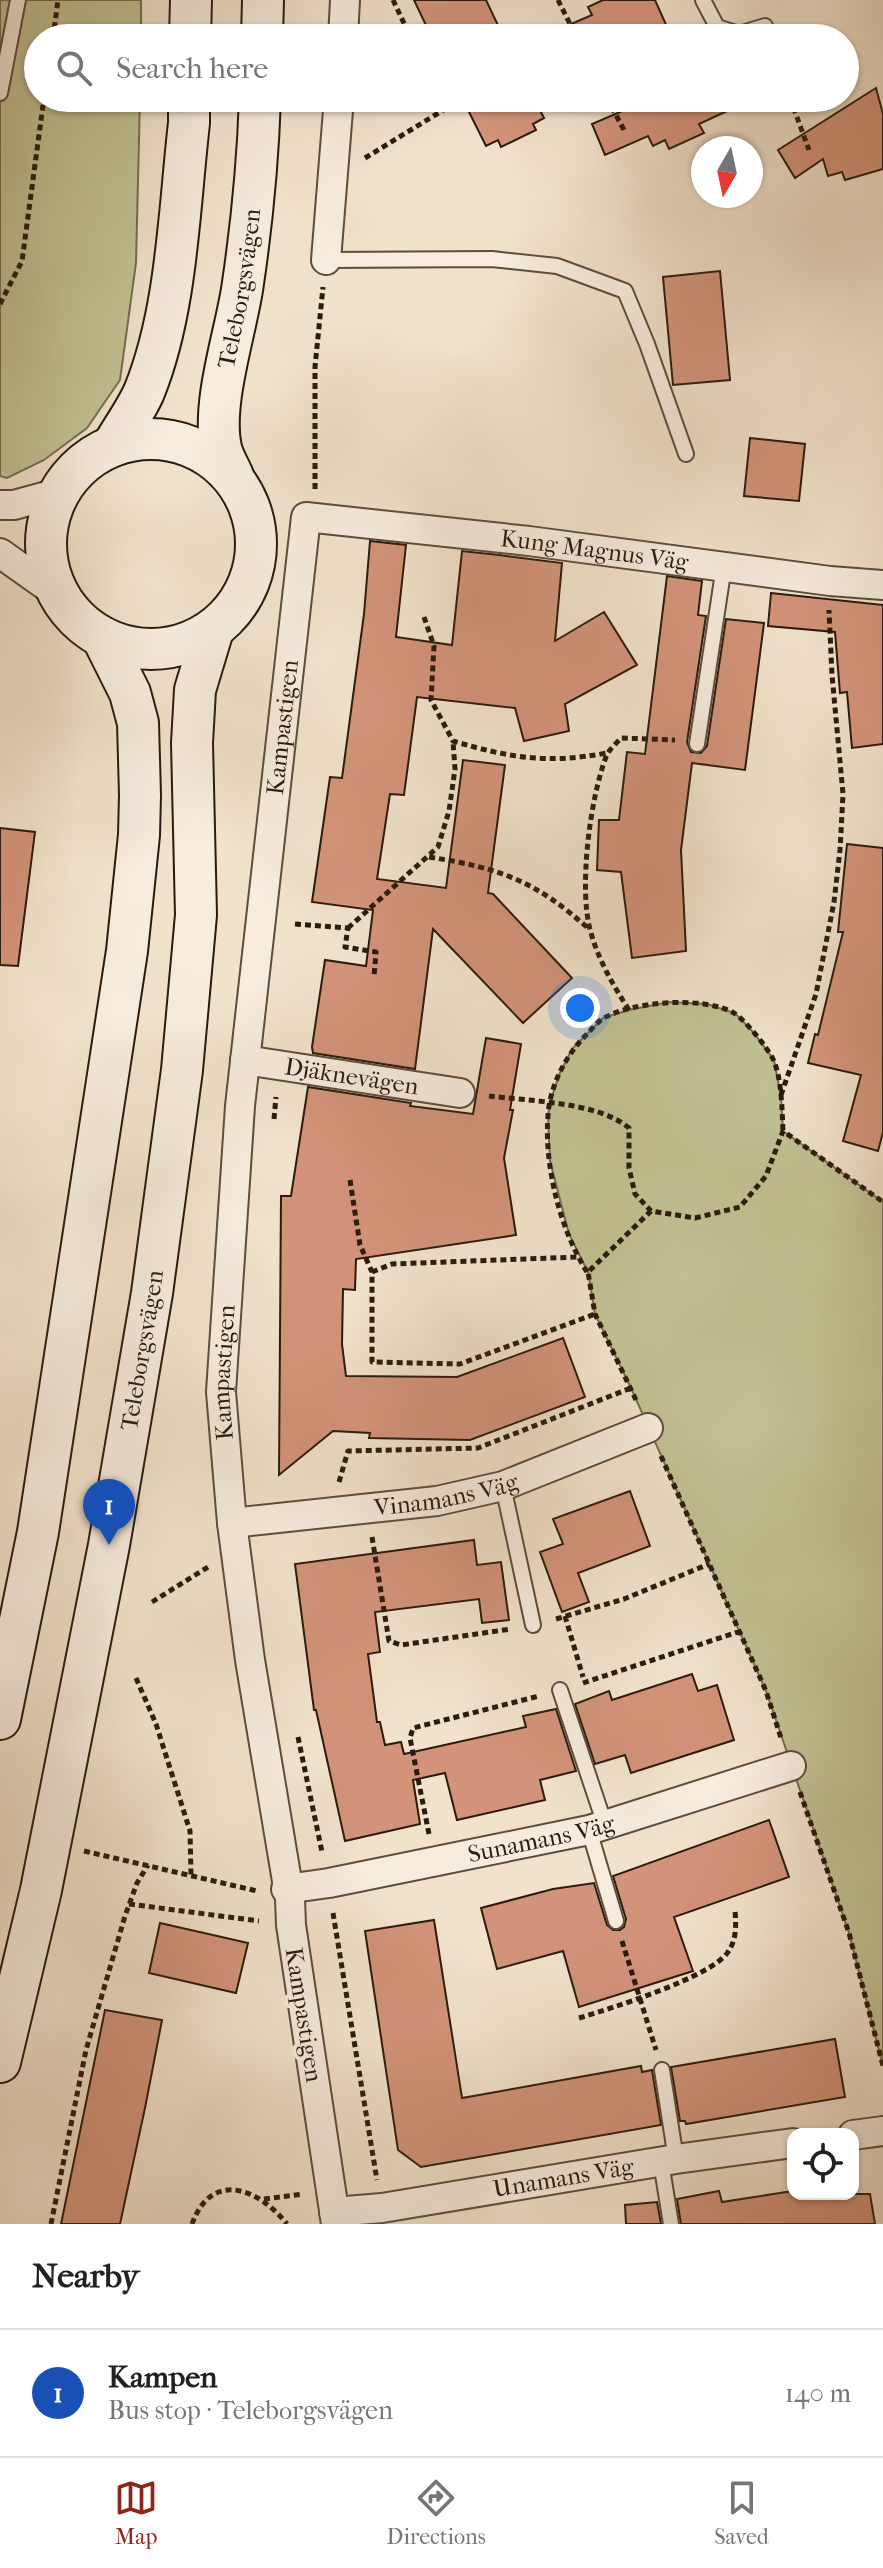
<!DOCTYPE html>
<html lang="en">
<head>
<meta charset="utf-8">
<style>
	body { margin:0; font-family:"IM FELL French Canon",serif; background:#f2f2f2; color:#202124 }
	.controls { position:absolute; right:24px; bottom:24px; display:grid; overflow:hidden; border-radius:16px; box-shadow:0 2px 6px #0004 }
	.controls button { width:72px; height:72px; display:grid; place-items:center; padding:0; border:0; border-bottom:2px solid #e0e0e0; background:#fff; color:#202124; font:40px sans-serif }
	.compass { position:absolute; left:691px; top:136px; width:72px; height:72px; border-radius:50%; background:#fff; box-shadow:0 2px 6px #0004; rotate:189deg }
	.you { position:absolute; left:580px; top:1008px; width:28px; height:28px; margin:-20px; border:6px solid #fff; border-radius:50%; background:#1a73e8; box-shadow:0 0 0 12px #1a73e833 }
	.badge { display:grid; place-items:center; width:52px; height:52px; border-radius:50%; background:#8f2418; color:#fff; font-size:26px; font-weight:700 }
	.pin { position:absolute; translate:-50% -66px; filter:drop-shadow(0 2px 4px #0008) }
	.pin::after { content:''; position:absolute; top:42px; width:28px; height:24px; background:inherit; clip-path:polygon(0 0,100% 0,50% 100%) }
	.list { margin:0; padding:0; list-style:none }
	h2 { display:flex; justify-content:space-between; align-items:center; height:104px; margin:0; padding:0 32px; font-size:34px }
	h2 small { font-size:26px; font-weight:400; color:#757577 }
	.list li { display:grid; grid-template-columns:52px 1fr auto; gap:24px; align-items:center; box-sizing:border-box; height:128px; padding:0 32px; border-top:2px solid #e0e0e0 }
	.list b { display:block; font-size:30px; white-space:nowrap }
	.list p { margin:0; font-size:26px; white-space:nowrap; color:#757577 }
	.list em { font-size:26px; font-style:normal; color:#757577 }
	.icon { flex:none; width:44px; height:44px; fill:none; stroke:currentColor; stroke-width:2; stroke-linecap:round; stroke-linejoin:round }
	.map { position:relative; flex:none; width:883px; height:2224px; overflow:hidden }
	.search { position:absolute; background:#fff; box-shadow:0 2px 6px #0004; left:24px; right:24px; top:24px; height:88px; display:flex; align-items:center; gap:20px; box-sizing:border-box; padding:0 28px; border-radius:44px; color:#757577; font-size:30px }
	.sheet { height:232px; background:#fff }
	nav { display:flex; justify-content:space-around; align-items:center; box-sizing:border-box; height:112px; border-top:2px solid #e0e0e0; background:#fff; font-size:22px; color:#757577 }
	nav a { display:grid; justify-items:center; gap:4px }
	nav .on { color:#8f2418 }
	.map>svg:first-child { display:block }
</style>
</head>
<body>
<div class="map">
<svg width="883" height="2224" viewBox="0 0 883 2224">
	<rect width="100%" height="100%" fill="#f2e2cc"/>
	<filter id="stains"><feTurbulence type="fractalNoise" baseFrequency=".0025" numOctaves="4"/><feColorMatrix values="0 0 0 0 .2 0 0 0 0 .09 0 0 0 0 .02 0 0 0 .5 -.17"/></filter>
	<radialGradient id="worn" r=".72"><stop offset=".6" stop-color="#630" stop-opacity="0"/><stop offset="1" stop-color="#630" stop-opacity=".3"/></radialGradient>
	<!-- green -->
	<path fill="#c1c193" stroke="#766e50" stroke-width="2" d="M0,0H141V38H38V98H140L136,263L120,380L87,428L44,460L7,478L0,476Z
		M669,1002L707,1004L735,1013L754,1033L774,1060L781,1096L783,1131L883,1202V2066L849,1933L766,1691L631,1388L595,1314L588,1272L569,1234L550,1161L548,1115L550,1103L559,1075L572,1049L603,1018L629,1010Z"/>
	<!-- building -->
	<path fill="#d3937a" stroke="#2b1b0d" stroke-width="2" d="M414,0H486L504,38H432Z
		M603,0H655L672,38H539L592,15L588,7Z
		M876,88L883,114V169L845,180L842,172L828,176L823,159L795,178L778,150Z
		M462,98H534L544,118L533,124L536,130L501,147L498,140L486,146Z
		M630,98H755L699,124L704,133L669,149L665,140L653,146L648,136L605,155L592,124L634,106Z
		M720,271L730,380L673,385L663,277Z
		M750,438L805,444L799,501L744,496Z
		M370,541L406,545L396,637L452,645L462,551L499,555L562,563L555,641L604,612L637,665L565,704L569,731L524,741L515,708L417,697L404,795L390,794L377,879L446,888L463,760L505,765L488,893L493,894L572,978L523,1023L433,929L415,1069L313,1053L312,1047L325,960L366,966L373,910L312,902L330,777L342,778L364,614Z
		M667,576L702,581L698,615L706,616L687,742L691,752L701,753L707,746L726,619L764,623L745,770L692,763L681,850L686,951L632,958L621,872L597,870L599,820H619L627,752L645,754Z
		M771,593L883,605V744L852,748L847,692L840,693L835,632L768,626Z
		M0,828L35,832L18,966L0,965Z
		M847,844L883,848V1132L878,1151L843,1141L861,1075L808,1063L815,1034L818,1035L843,932H838Z
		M486,1038L521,1044L510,1110H513L504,1158L516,1235L356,1259L355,1290L343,1289L342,1344L346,1376L457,1377L563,1338L585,1397L470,1440L369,1438L370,1433L333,1431L279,1475L281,1196H291L308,1087L411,1103L410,1106L473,1114Z
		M630,1491L650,1546L578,1573L589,1602L562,1612L540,1552L563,1544L553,1519Z
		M474,1540L477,1565L501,1562L509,1620L482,1623L479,1599L375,1612L380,1652L368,1654L377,1722H380L385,1745L401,1742L404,1754L526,1727L523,1716L556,1709L576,1771L540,1780L545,1800L457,1820L445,1773L413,1780L420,1824L345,1841L316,1710H314L295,1564Z
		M692,1674L698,1691L717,1685L734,1740L631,1773L625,1755L595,1764L575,1704L609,1691L612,1700Z
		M769,1820L789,1877L674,1917L693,1971L579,2007L563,1951L497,1969L481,1908L553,1889L594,1883L607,1925L613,1930H620L624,1927L626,1919L613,1876Z
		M434,1920L462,2098L641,2066L642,2072L652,2070L661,2125L421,2167L398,2150L365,1931Z
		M160,1923L248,1943L236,1993L149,1973Z
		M105,2010L162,2020L145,2108L120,2224H61Z
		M835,2039L845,2097L686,2124L685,2121H680L671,2067Z
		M719,2191L722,2202L793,2191V2194H870L875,2224H681L677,2199Z
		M657,2202L661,2224H626L625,2205Z"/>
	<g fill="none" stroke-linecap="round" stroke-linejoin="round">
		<!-- lane casing -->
		<g stroke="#5d4d3d" stroke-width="18">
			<path id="lane" d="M703,0L717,27L739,34L765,26
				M0,93L18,0
				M326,260L492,259L557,266L625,291L647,344L686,454
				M697,744L724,566
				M503,1486L533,1625
				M560,1690L605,1825
				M589,1830L616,1921
				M662,2070L676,2159
				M661,2162L671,2224"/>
		</g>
		<!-- street casing -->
		<g stroke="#5d4d3d" stroke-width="32">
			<g id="street">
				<path d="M343,38L345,0"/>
				<path d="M326,260L339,98"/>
				<path d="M0,505H14L58,493"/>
				<path d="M0,553L59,595"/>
				<path id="s1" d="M245,1060L460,1093"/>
				<path id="s2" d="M232,1523L437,1501L503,1486L648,1428"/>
				<path id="s3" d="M286,1889L329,1883L589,1830L791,1766"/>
				<path d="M853,2135L883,2131"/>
				<path id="s4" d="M334,2212L382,2208L676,2159L793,2143"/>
				<path id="s5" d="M336,2224L291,1925L290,1899L250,1660L232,1523L221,1392L240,1106L306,517L529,541L830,581L883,585"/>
			</g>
		</g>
		<!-- secondary casing -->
		<g stroke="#2b1b0d" stroke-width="44">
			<g id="secondary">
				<path d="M190,38L191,0"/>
				<path d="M262,38L263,0"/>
				<circle cx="151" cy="544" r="105"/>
				<path d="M113,445C123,428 136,410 144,392C177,311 179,210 189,123V98"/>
				<path id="s6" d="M233,476C229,467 223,457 221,448C211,402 237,329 243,283C252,222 258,159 260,98"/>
				<path d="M0,1719L38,1532L127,951L139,835L140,795L138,723L130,693L102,637"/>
				<path id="s7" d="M0,2062L41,1890L109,1545L152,1293L182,1070L196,915L192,743L195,690L213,630"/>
			</g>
		</g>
		<!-- path -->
		<path stroke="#2b1b0d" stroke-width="5" stroke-dasharray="6 4" stroke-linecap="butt" d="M393,0L411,38
			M558,0L577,38
			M53,38L58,0
			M607,98L625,132
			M790,98L809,150
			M365,158L445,109L440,98
			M0,304L22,261L44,98
			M315,489V367L323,287
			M424,617L434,646L431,700L453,741C510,758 548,764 607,753
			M429,857C500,868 536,881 590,930
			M295,924L348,928L345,947L376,952L374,977
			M348,928L438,847L449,811L455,769L453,741
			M629,1010C613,985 599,961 591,933C578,890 590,799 606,757C609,749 616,744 621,738L675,740
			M781,1095L816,994L834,902L840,850L843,794L832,675L829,610
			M489,1096C529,1101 599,1102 629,1128V1168L635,1194L651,1211
			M274,1119L276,1097
			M350,1180L360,1245L372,1272V1362L460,1364L595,1314
			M372,1272L392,1264L577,1257
			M587,1272C560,1229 544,1166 548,1115C550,1085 566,1055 587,1034C592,1029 598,1021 604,1018C633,1001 705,996 734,1013C745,1020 767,1047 773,1059C782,1078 782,1111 783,1131
			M636,1400L595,1314L588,1272L651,1211L695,1218L740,1207L766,1176L783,1131L883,1202
			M661,1456L766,1691L781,1738
			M339,1482L348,1451L478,1448L631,1388
			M372,1537L389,1641L401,1645L511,1629
			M152,1602L208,1567
			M565,1616L583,1677
			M556,1619L624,1599L709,1564
			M136,1678L156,1724L190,1831L191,1875
			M583,1683L738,1632
			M298,1737L322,1852
			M800,1792L849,1933L883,2066
			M429,1834L410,1738L413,1728L539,1696
			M84,1851L257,1891
			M129,1904L259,1921
			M333,1913L377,2180
			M622,1941L656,2050
			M579,2018C609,2009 712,1977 728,1952C737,1939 736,1925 735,1910
			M264,2199L303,2194
			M51,2224L86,2050L125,1916L137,1883L148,1865
			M192,2224C212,2169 259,2189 287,2224"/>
		<!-- lane -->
		<use href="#lane" stroke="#f7ecde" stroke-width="14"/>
		<!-- street -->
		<use href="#street" stroke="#f7ecde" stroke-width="28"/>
		<!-- secondary -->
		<use href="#secondary" stroke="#f7ecde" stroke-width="40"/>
	</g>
	<g text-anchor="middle" stroke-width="8" stroke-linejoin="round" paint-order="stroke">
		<!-- street labels -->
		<g font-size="24" fill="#2b1b0d" stroke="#f7ecde">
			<text dy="8" stroke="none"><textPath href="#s6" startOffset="192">Teleborgsvägen</textPath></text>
			<text dy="8" stroke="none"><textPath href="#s5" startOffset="2010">Kung Magnus Väg</textPath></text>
			<text dy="8" stroke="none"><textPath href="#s5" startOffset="1508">Kampastigen</textPath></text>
			<text dy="8" stroke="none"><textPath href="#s1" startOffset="108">Djäknevägen</textPath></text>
			<text dy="8" stroke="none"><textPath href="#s7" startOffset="726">Teleborgsvägen</textPath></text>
			<text dy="8" stroke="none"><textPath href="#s5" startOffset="860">Kampastigen</textPath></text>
			<text dy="8" stroke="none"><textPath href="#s2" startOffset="216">Vinamans Väg</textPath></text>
			<text dy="8" stroke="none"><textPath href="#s3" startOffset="260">Sunamans Väg</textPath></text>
			<text transform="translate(304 2015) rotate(81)" y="8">Kampastigen</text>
			<text dy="8" stroke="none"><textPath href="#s4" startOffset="232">Unamans Väg</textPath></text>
		</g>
	</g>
	<rect width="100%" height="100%" filter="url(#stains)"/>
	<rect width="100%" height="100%" fill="url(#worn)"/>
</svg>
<div class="controls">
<button><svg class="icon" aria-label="locate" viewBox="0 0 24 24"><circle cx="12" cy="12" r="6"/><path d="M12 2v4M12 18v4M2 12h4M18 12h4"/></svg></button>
</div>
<svg class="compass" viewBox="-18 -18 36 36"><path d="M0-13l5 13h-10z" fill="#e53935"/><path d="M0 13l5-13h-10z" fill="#757577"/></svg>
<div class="you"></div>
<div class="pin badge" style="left:109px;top:1545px;background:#1a4fb4">1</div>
<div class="search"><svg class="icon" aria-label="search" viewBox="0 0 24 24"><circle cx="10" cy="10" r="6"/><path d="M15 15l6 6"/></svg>Search here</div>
</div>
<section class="sheet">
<h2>Nearby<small></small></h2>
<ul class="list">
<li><span class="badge" style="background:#1a4fb4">1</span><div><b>Kampen</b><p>Bus stop · Teleborgsvägen</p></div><em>140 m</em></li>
</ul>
</section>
<nav>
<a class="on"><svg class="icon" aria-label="map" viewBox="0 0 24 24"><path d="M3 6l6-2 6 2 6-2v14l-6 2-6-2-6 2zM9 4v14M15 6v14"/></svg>Map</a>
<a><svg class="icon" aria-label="directions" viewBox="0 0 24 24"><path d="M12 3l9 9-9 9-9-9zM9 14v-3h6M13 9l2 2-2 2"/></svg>Directions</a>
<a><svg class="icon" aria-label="saved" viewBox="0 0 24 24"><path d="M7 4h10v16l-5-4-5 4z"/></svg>Saved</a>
</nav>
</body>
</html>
